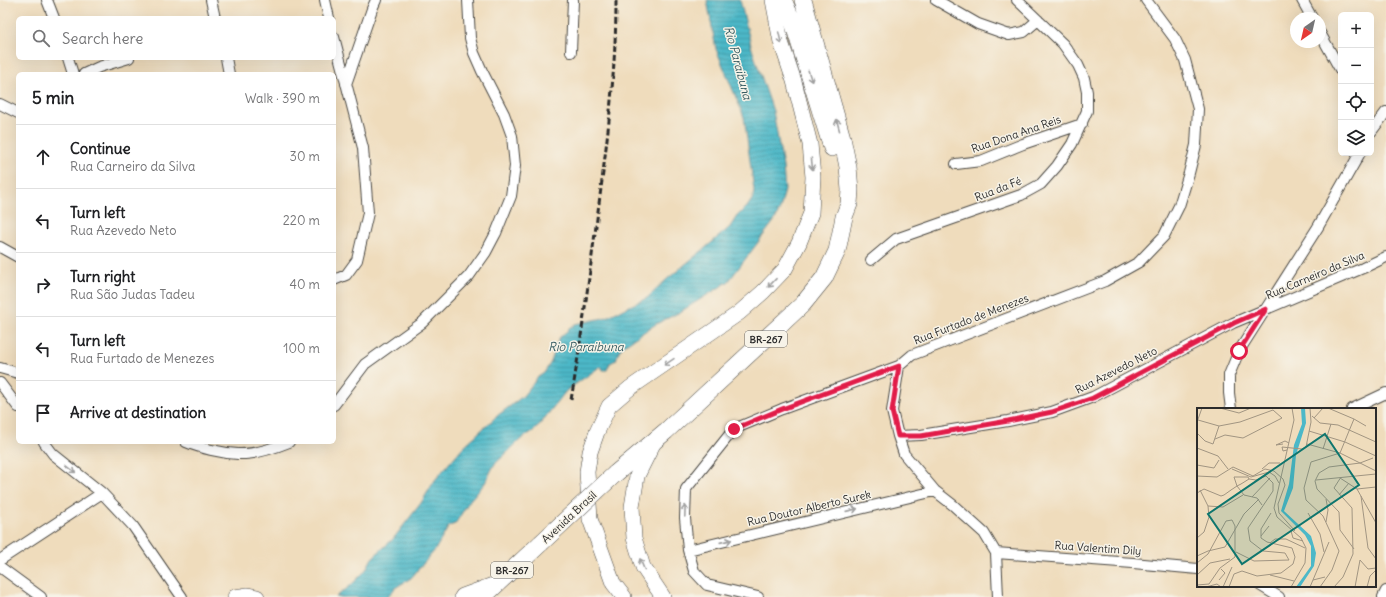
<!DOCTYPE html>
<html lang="en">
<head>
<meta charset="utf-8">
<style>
	body { margin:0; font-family:Delius,sans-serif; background:#f6f6f6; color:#202124 }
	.controls { position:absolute; right:12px; top:12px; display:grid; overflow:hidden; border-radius:6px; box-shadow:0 4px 16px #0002 }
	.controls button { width:36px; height:36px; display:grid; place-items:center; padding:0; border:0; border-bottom:1px solid #e0e0e0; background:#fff; color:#202124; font:20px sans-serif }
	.compass { position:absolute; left:1290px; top:12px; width:36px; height:36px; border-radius:50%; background:#fff; box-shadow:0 4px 16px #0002; rotate:214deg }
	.stop { position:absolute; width:12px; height:12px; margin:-9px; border:3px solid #e11d48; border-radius:50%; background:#fff }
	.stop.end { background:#e11d48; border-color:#fff; box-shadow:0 1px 4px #0008 }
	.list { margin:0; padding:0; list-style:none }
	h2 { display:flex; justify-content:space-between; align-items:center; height:52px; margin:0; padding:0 16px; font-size:17px }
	h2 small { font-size:13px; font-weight:400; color:#757577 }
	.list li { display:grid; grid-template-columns:26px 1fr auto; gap:12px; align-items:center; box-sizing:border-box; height:64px; padding:0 16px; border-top:1px solid #e0e0e0 }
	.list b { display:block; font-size:15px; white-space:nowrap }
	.list p { margin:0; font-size:13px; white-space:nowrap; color:#757577 }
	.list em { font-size:13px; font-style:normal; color:#757577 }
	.icon { flex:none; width:22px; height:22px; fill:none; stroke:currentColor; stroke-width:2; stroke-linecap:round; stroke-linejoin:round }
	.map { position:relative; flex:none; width:1386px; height:597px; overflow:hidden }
	.search { position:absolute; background:#fff; box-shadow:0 4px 16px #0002; left:16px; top:16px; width:320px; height:44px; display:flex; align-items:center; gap:10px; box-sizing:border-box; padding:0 14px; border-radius:6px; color:#757577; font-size:15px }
	.panel { position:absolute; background:#fff; box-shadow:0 4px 16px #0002; left:16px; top:72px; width:320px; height:372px; border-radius:6px }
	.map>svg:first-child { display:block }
</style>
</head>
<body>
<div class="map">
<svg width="1386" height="597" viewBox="0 0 1386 597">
	<defs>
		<pattern id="water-rules" width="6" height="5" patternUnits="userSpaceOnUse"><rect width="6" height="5" fill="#4cb8c8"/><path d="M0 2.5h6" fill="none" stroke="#3f96a3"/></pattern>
	</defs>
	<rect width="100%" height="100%" fill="#f7f3e8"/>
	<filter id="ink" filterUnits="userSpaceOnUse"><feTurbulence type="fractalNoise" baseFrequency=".025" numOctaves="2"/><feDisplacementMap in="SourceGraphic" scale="8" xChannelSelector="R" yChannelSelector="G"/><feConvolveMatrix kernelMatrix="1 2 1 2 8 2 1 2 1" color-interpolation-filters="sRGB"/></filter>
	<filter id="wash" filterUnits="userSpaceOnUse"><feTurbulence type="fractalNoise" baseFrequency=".012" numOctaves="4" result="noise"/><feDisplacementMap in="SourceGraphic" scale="16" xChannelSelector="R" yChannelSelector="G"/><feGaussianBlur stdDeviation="0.9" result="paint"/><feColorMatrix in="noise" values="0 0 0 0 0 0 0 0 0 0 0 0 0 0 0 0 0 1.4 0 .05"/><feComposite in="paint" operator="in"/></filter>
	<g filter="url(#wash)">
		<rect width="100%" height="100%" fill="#efdcbc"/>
		<!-- water -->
		<path fill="url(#water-rules)" stroke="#3c727a" d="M707,0H740L752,49L773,111L783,167L785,190L780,209L775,220L728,282L680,312L656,324L627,343L619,351L616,360L610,363L607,370H603L601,366L566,391L536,429L520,440L494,465L485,483L470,500L455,524L449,526L435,550L411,578L395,588L388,597H336L350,586L365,571L372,558L393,539L421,503L435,480L463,447L497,416L523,396L538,377L544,373L551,362L559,338L575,324L604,318L647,298L666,280L704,249L730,227L737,216L747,207L753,198L754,190L744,117L716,49Z"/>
	</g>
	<g filter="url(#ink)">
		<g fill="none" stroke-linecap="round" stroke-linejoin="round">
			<!-- minor casing -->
			<g stroke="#484641" stroke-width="12">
				<path id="minor" d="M47,0L54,18
					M211,0L215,18
					M325,0L329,18
					M936,0L978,24L1009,35L1024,32L1038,20
					M1302,0L1312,18
					M1320,33L1341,71
					M334,37L363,148L368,213L357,260L346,275L334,280
					M571,52L573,0
					M68,58L73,74
					M226,58L229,74
					M84,74L99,67L129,58
					M346,84L372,9L376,0
					M0,104L18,113
					M1371,132L1386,112
					M956,164L981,161L1023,144L1082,124
					M0,247L18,257
					M871,260L896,239L1021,195L1041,184L1057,166L1072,144L1087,111V92L1084,78L1078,65L1063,44L1017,0
					M899,366L892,411L898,436L904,454L935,491L953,505L984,533L996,553L998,597
					M0,368L18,373
					M0,383L18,407
					M334,405L365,364L422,323L469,276L486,252L496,233L511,196L515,166L512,136L504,114L482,71L474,53L470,38L468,0
					M1231,409L1229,393V375L1239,351L1318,227L1360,153
					M1352,409L1386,393
					M898,436L921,435L1008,421L1052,412L1093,397L1233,323L1363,268L1386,257
					M44,442L53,454L102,493L133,526L182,597
					M186,442C200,448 221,453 238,454C255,455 274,448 289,442
					M688,550L935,491
					M996,553L1133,563L1198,569
					M0,560L102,493
					M0,567L41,597
					M1261,586L1279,597
					M758,597L707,585L694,571L688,550L685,518L686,489L734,429L782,409L899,366L912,355L1105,281L1139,262L1164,236L1179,206L1189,173L1196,145L1198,109L1185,60L1175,39L1146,0
					M1383,597L1386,591"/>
			</g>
			<!-- secondary casing -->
			<g stroke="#484641" stroke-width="16">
				<path id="secondary" d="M655,440L637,476L632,507L634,538L643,567L663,597
					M235,597L248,595L257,597
					M624,597L613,583L590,519L587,472L590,452L597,432L609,406L630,388L739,313L763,292L785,269L799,243L811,213L813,177L810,144L794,81L781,42L773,0"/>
			</g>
			<!-- trunk casing -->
			<g stroke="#484641" stroke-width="18">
				<path id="trunk" d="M783,0L794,25L832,148
					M615,474L666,431L803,304L824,278L837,251L844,217L849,204L850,190L848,167L842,138L803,0
					M463,597L493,586
					M483,597L541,543"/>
			</g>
			<!-- minor -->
			<use href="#minor" stroke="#fff" stroke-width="10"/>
			<!-- secondary -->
			<use href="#secondary" stroke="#fff" stroke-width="15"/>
			<!-- trunk -->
			<use href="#trunk" stroke="#fff" stroke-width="17"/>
			<!-- rail -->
			<path stroke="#2b2b2b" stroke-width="3" stroke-dasharray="6 3" stroke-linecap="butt" d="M571,400C581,342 588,284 596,226C606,151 616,76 616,0"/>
			<!-- trunk-bridge casing -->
			<g stroke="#484641" stroke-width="18" stroke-linecap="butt">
				<path id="trunk-bridge" d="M541,543L615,474"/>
			</g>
			<!-- trunk-bridge -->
			<use href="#trunk-bridge" stroke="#fff" stroke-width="17"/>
		</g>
		<!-- one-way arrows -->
		<defs><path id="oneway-shaft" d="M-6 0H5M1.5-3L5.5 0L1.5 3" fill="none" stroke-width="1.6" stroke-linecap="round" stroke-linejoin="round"/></defs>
		<g stroke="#a0a0a0">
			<use href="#oneway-shaft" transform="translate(780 38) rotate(77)"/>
			<use href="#oneway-shaft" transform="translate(810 76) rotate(72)"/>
			<use href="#oneway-shaft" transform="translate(838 125) rotate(-105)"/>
			<use href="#oneway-shaft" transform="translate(812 164) rotate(84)"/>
			<use href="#oneway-shaft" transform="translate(772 283) rotate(133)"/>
			<use href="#oneway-shaft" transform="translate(669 362) rotate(146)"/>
			<use href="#oneway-shaft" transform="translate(71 469) rotate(38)"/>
			<use href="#oneway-shaft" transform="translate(852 510) rotate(-13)"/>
			<use href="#oneway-shaft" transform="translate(685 511) rotate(-88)"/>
			<use href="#oneway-shaft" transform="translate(726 541) rotate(-13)"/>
			<use href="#oneway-shaft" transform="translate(642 564) rotate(-112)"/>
		</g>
	</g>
	<g fill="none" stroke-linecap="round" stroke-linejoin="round" filter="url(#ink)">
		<!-- route -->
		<path stroke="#e11d48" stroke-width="5" d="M734,429L782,409L899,366L892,411L898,436H921L1008,421L1052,412L1093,398L1234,323L1266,309L1239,351"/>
	</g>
	<g text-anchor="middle" stroke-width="3" stroke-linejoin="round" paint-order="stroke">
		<!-- shield labels -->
		<g fill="#f7f3e8" stroke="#686764" stroke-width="1">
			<rect x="745" y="331" width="42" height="16" rx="3"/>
			<rect x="491" y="562" width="42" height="16" rx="3"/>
		</g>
		<g font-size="10" font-weight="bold" fill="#2b2b2b">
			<text x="766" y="343">BR-267</text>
			<text x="512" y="574">BR-267</text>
		</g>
		<!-- street labels -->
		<g font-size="11" fill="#2b2b2b" stroke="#f7f3e8">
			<text transform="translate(1016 134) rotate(-19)" y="4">Rua Dona Ana Reis</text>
			<text transform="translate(998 189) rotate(-21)" y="4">Rua da Fé</text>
			<text transform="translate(1315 275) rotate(-23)" y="4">Rua Carneiro da Silva</text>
			<text transform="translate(971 319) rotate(-21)" y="4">Rua Furtado de Menezes</text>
			<text transform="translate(1116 370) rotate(-27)" y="4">Rua Azevedo Neto</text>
			<text transform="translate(809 508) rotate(-13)" y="4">Rua Doutor Alberto Surek</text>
			<text transform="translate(569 517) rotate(-43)" y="4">Avenida Brasil</text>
			<text transform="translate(1098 548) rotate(4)" y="4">Rua Valentim Dily</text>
		</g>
		<!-- water labels -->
		<g font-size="12" font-style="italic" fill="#375c62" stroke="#f7f3e8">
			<text transform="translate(738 63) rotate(75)" y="4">Rio Paraibuna</text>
			<text x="586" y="351">Rio Paraibuna</text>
		</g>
	</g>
	<!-- overview -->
	<g transform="translate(1197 408)">
		<rect width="179" height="179" fill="#efdcbc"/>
		<path d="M104,0H108L109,15L99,47L96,80L87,103L114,128L119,145L117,158L103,179H99L114,158V138L108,127L84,103L92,76L97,37L105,16Z" fill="#4cb8c8"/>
		<path fill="none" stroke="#a19582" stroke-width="1" d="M23,0L42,5L54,0M131,0L157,11L152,23M115,8L123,15L141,17L179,34M117,10L126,0M157,11L169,18M1,12L22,18L43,14L76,2L85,10L46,30L28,27L18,31M0,14L5,0M112,23L148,34L179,48M0,25L8,33L16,36L22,18M86,36L79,37L88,33L92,35M110,36L143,45L179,63M0,40L21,48L31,61M126,41L134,16M90,42L86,43L85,39L105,41L109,39L114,14L113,0M143,45L152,23M0,57L17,60L22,52M35,61L54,69L72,64L78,68L82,75M65,61L72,55H83M0,68L20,69L36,59L56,68L68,61L77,63L86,71L88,77L81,96L82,105L98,123M143,70L160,81L179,115M119,72L179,66M160,81L179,79M0,85L7,81L24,88L27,87L34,82L40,78L44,76L52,71L51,69H37L40,78L47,87L60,90L65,97M142,87L152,75M164,88L171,140L179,151M55,89L73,70M129,91L131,102L129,114M11,98L26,99L46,87M111,105L123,126L127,144M94,123L96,130L106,133M64,128L72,118M0,130L7,124L12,109L11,98L3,82M73,135L78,131H89L108,140M157,141L143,122L142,104L120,81L118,73L122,65L132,59L163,55L176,50M11,143L28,139L47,106L62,91M39,144L57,153L92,152L88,145L66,143L53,133L51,120L76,83V75L69,68L59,72L52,71M0,148L11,143M163,152L171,161L179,160M0,155L11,146L29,113L35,112L38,118V149L23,160L12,176L0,177M0,167L13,155L33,151M73,167L97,173M22,172L28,165L24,161M116,172L128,169M9,179L20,176L24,179M26,179L35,159M32,179L37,166L45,163L60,168L84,165L96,156L98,149L95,140L70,134L64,130V121L74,105M94,179L108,155L109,140L104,130L80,109L77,100L97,12L95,0M113,179L132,134M123,179L135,162L142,143L126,108L109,92L107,80L114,54L143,45M137,179L146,169L156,146L155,100L137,80L144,69M158,179L163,152M170,179L173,168L179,162"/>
		<path fill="#0f766e" fill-opacity="0.15" stroke="#0f766e" stroke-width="2" d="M128,26L162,77L45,156L11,106Z"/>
		<rect width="179" height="179" fill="none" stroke="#2b2b2b" stroke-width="2"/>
	</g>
</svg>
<div class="controls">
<button>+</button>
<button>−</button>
<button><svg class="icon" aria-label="locate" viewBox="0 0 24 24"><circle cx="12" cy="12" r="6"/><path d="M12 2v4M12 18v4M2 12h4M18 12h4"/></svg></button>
<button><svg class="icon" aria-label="layers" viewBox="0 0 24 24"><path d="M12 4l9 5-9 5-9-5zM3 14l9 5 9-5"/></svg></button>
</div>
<svg class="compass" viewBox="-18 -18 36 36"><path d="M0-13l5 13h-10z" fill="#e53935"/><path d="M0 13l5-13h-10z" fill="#757577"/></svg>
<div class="stop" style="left:1239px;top:351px"></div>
<div class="stop end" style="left:734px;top:429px"></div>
<div class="search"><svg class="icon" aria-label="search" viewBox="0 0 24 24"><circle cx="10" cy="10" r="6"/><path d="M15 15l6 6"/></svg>Search here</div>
<section class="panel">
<h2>5 min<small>Walk · 390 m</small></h2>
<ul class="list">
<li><svg class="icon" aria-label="ahead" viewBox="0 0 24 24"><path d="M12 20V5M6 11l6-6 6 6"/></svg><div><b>Continue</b><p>Rua Carneiro da Silva</p></div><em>30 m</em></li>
<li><svg class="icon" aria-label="left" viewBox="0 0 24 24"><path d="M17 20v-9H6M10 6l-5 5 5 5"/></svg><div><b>Turn left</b><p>Rua Azevedo Neto</p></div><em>220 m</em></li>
<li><svg class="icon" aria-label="right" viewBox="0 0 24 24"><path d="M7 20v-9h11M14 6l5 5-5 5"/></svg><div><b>Turn right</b><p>Rua São Judas Tadeu</p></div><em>40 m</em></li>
<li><svg class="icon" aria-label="left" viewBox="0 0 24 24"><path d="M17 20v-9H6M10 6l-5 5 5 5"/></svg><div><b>Turn left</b><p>Rua Furtado de Menezes</p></div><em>100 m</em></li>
<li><svg class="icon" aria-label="arrive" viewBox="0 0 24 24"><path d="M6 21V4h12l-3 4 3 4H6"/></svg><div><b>Arrive at destination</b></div></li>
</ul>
</section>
</div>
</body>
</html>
